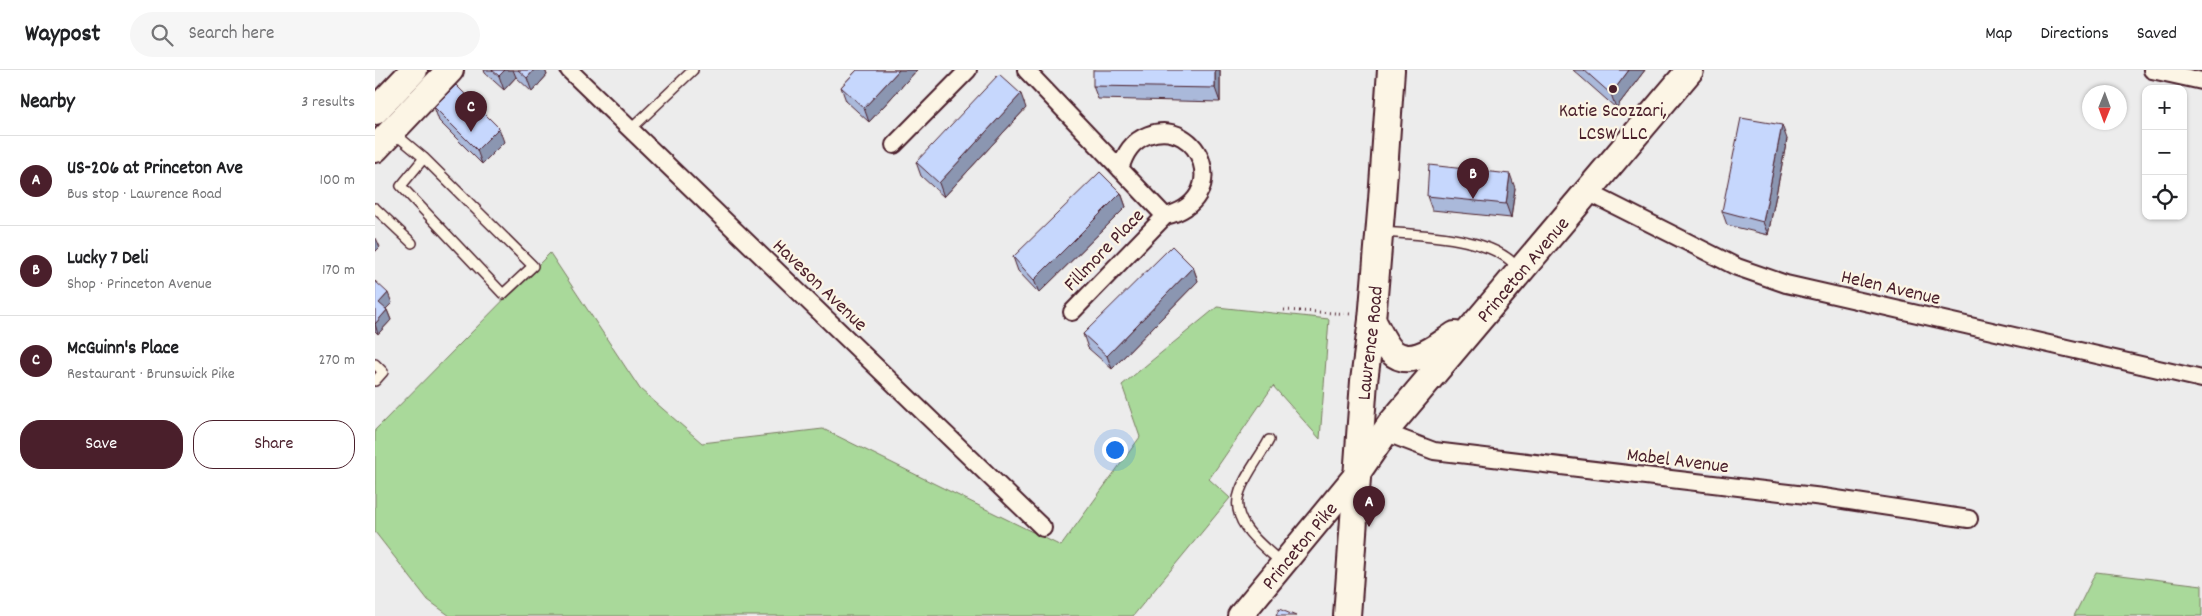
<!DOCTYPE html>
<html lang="en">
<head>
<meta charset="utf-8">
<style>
	body { margin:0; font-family:Dekko,sans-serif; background:#f6f6f6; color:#202124 }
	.controls { position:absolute; right:15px; top:15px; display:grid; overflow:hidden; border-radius:10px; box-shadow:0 1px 4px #0004 }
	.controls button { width:45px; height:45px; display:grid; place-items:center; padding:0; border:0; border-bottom:1px solid #e0e0e0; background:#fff; color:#202124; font:25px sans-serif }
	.compass { position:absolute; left:1707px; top:15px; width:45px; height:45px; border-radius:50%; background:#fff; box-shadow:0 1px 4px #0004; rotate:181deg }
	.you { position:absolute; left:739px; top:379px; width:18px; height:18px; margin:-12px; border:4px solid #fff; border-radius:50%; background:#1a73e8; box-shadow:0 0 0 8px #1a73e833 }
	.badge { display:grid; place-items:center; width:32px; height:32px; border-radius:50%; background:#4a1f2b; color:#fff; font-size:16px; font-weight:700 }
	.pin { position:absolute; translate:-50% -41px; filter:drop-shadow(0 1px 2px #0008) }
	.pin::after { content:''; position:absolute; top:26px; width:18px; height:15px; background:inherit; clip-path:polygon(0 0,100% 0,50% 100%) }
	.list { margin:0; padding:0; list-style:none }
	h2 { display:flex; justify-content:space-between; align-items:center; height:65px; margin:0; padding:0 20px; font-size:21px }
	h2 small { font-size:16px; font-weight:400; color:#757577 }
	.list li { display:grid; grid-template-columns:32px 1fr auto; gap:15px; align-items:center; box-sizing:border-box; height:90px; padding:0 20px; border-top:1px solid #e0e0e0 }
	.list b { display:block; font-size:19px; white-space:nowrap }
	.list p { margin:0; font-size:16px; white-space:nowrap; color:#757577 }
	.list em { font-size:16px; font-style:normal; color:#757577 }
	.actions { display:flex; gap:10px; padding:15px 20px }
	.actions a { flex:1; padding:11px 0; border:1px solid #4a1f2b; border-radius:20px; text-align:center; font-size:18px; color:#4a1f2b }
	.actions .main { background:#4a1f2b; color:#fff }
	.icon { flex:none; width:28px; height:28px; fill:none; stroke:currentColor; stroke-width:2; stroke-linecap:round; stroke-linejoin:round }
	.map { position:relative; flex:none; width:1827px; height:546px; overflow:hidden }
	header { display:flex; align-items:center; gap:30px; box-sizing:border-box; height:70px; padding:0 25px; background:#fff; border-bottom:1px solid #e0e0e0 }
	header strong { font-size:24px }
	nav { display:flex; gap:28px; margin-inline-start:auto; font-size:18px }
	.search { width:350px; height:45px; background:#f6f6f6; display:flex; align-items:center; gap:12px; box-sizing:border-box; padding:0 18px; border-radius:28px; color:#757577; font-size:19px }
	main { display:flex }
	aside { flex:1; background:#fff }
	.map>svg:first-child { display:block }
</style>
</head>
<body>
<header>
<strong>Waypost</strong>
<div class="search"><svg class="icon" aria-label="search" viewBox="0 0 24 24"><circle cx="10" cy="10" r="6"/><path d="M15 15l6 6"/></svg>Search here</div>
<nav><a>Map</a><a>Directions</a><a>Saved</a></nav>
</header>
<main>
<aside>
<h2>Nearby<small>3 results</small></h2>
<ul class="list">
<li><span class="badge">A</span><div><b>US-206 at Princeton Ave</b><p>Bus stop · Lawrence Road</p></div><em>100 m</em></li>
<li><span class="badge">B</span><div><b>Lucky 7 Deli</b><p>Shop · Princeton Avenue</p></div><em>170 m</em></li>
<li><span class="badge">C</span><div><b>McGuinn's Place</b><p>Restaurant · Brunswick Pike</p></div><em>270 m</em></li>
</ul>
<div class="actions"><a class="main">Save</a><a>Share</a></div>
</aside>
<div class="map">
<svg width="1827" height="546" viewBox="0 0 1827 546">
	<rect width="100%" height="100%" fill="#ececec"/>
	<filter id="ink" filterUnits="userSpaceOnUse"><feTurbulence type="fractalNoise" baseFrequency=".02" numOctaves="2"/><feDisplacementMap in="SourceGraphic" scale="10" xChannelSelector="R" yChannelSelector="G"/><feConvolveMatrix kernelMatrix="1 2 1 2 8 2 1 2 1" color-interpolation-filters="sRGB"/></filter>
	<g filter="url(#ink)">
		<!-- green -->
		<path fill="#a9d99a" stroke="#7a7c62" d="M175,183L265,319L327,373L448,359L686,476L765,367L747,315L842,237L954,249L945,369L898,316L834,409L855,428L758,546H75L53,530L0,462V360Z
			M1721,502L1827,515V546H1699Z"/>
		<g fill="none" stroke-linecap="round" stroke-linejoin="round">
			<!-- lane casing -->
			<g stroke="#4a1f2b" stroke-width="12">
				<path id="lane" d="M256,59L318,0
					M19,63L49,88L158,196L128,224L26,116L49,88
					M0,138L37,173
					M1007,162C1044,165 1121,166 1143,199
					M0,294L8,302L0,311
					M894,370C885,387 871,404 865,421C853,452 888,476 908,494"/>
			</g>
			<!-- street casing -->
			<g stroke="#4a1f2b" stroke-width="20">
				<path id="street" d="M194,0L668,458
					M651,0L790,146
					M1777,0L1827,11
					M519,75L593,0
					M745,99C750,83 757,71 773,65C825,46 858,130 790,146
					M1211,121L1362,197L1411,214L1827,309
					M697,242L790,146
					M1009,362L1059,381L1448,427L1594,449"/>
			</g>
			<!-- secondary casing -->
			<g stroke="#4a1f2b" stroke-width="28">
				<g id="secondary">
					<path id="s1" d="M865,546L983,403"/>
				</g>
			</g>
			<!-- primary casing -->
			<g stroke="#4a1f2b" stroke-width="30">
				<g id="primary">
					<path d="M0,41L39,0"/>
					<path d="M0,79L75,0"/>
					<path d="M997,250C1003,260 1008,273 1016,281C1036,300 1063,276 1080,265"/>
					<path id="s2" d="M984,400L1015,355L1315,0"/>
					<path id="s3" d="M972,546L989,311L997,250L1007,130L1016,0"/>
				</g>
			</g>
			<!-- path -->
			<path stroke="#4a1f2b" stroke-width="3" stroke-dasharray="1 4" stroke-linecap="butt" d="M909,240L976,244"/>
			<!-- lane -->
			<use href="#lane" stroke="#fcf5e5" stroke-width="9"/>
			<!-- street -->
			<use href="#street" stroke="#fcf5e5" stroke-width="16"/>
			<!-- secondary -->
			<use href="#secondary" stroke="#fcf5e5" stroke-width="24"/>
			<!-- primary -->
			<use href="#primary" stroke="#fcf5e5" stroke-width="26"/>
		</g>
		<!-- wall -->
		<path fill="#aab9da" stroke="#4a1f2b" d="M109,0H170L172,5L157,22L141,7L129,20L110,3Z
			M482,0H542L494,52L471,31L466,17Z
			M845,0V32L723,29L718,16Z
			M1198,0H1270L1241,38Z
			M59,37L129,72L107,94L64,51Z
			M651,38L569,127L546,106L541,92Z
			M1412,69L1393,165L1352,155L1347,141Z
			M1140,118L1136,148L1057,140L1052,126Z
			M746,123L751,137L664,223L643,201L638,187Z
			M818,197L823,211L737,299L713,278L708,264Z
			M0,211L17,233L11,239L12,240L16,250L3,264L0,261Z"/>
		<!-- shaded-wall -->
		<path fill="#8b96b1" stroke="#4a1f2b" d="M130,0H138L141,7L129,20L124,6Z
			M159,0H170L172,5L157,22L152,8Z
			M524,0H542L494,52L489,38Z
			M840,0H845V32L840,18Z
			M1254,0H1270L1241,38L1236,24Z
			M646,24L651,38L569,127L564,113Z
			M1407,55L1412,69L1393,165L1388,152Z
			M124,58L129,72L107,94L102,80Z
			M1135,104L1140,118L1136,148L1131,134Z
			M746,123L751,137L664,223L659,210Z
			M1,168L5,177L0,182V169Z
			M818,197L823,211L737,299L732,286Z
			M13,223L17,233L8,242L4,233Z
			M12,240L16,250L3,264L0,254Z"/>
		<!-- building -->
		<path fill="#c6d7fd" stroke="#4a1f2b" d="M117,0H130L124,6Z
			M143,0H159L152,8Z
			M482,0H524L489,38L466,17Z
			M718,0H840V18L718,16Z
			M1209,0H1254L1236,24Z
			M624,4L646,24L564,113L541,92Z
			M81,15L124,58L102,80L59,37Z
			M1366,48L1407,55L1388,152L1347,141Z
			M1054,95L1135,104L1131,134L1052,126Z
			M725,102L746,123L659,210L638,187Z
			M797,176L818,197L732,286L708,264Z
			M0,211L13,223L4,233L12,240L0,254Z
			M904,539L921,546H901Z"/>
	</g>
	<!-- markers -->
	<circle fill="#4a1f2b" stroke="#fcf5e5" stroke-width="2" cx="1238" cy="19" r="5"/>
	<g text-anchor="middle" stroke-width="4.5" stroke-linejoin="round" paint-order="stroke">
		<!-- poi labels -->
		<g font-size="20" fill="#4a1f2b" stroke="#fcf5e5">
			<text x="1238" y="46">Katie Scozzari,<tspan x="1238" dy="23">LCSW LLC</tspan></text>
		</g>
		<!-- street labels -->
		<g font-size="20" fill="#4a1f2b" stroke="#fcf5e5">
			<text transform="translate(728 179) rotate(-46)" y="7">Fillmore Place</text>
			<text dy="7" stroke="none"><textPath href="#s2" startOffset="259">Princeton Avenue</textPath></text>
			<text transform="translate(446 214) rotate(44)" y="7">Haveson Avenue</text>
			<text transform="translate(1516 216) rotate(13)" y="7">Helen Avenue</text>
			<text dy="7" stroke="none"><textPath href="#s3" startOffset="274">Lawrence Road</textPath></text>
			<text transform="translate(1303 389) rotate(7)" y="7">Mabel Avenue</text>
			<text dy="7" stroke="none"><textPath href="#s1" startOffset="92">Princeton Pike</textPath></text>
		</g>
	</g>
</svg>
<div class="controls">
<button>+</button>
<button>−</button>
<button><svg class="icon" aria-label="locate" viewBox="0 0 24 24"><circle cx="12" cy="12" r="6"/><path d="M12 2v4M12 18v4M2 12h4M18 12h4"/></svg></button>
</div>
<svg class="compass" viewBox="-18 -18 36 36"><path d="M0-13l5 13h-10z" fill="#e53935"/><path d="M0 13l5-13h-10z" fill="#757577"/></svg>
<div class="you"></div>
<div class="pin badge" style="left:994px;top:457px">A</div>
<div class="pin badge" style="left:1098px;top:129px">B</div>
<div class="pin badge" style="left:96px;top:62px">C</div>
</div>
</main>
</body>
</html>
